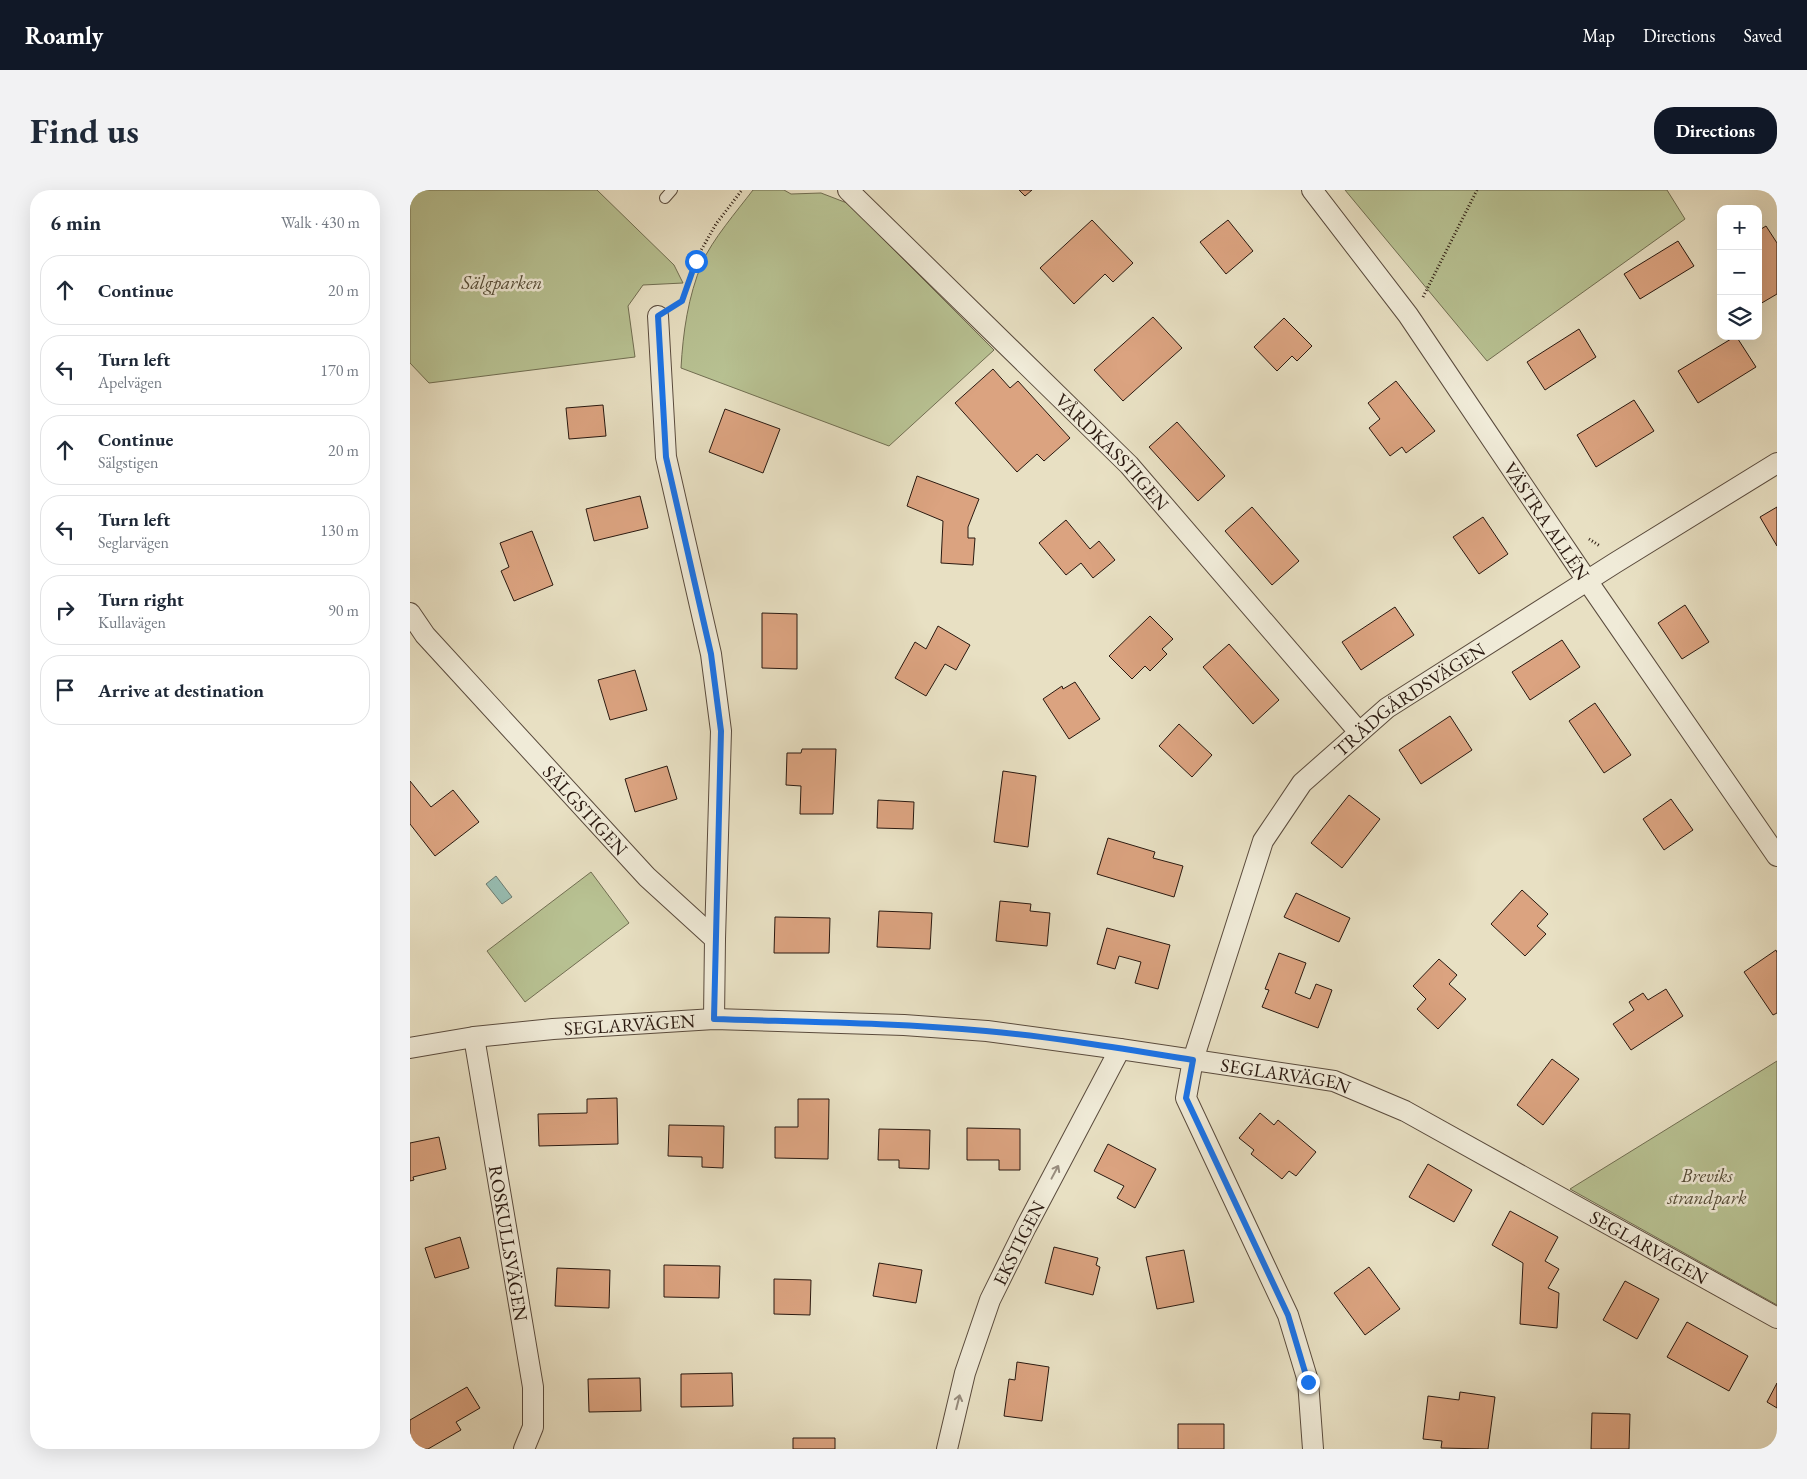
<!DOCTYPE html>
<html lang="en">
<head>
<meta charset="utf-8">
<style>
	body { margin:0; font-family:"EB Garamond",serif; background:#f2f2f3; color:#1f2937 }
	.controls { position:absolute; right:15px; top:15px; display:grid; overflow:hidden; border-radius:10px; box-shadow:0 5px 20px #0002 }
	.controls button { width:45px; height:45px; display:grid; place-items:center; padding:0; border:0; border-bottom:1px solid #e0e1e3; background:#fff; color:#1f2937; font:25px sans-serif }
	.stop { position:absolute; width:15px; height:15px; margin:-11px; border:4px solid #1a73e8; border-radius:50%; background:#fff }
	.stop.end { background:#1a73e8; border-color:#fff; box-shadow:0 1px 5px #0008 }
	.list { margin:0; padding:0; list-style:none }
	h2 { display:flex; justify-content:space-between; align-items:center; height:65px; margin:0; padding:0 20px; font-size:21px }
	h2 small { font-size:16px; font-weight:400; color:#747a83 }
	.list li { display:grid; grid-template-columns:32px 1fr auto; gap:15px; align-items:center; box-sizing:border-box; height:70px; margin:0 10px 10px; padding:0 10px; border:1px solid #e0e1e3; border-radius:20px }
	.list b { display:block; font-size:19px; white-space:nowrap }
	.list p { margin:0; font-size:16px; white-space:nowrap; color:#747a83 }
	.list em { font-size:16px; font-style:normal; color:#747a83 }
	.icon { flex:none; width:28px; height:28px; fill:none; stroke:currentColor; stroke-width:2; stroke-linecap:round; stroke-linejoin:round }
	.map { position:relative; flex:none; width:1367px; height:1259px; overflow:hidden; border-radius:20px }
	header { display:flex; align-items:center; gap:30px; box-sizing:border-box; height:70px; padding:0 25px; background:#111827; color:#fff }
	header strong { font-size:24px }
	nav { display:flex; gap:28px; margin-inline-start:auto; font-size:18px }
	.intro { display:flex; align-items:center; justify-content:space-between; box-sizing:border-box; height:120px; padding:0 30px }
	h1 { margin:0; font-size:35px }
	.button { padding:12px 22px; border-radius:20px; background:#111827; color:#fff; font-size:18px; font-weight:700 }
	main { display:flex; gap:30px; padding:0 30px }
	aside { flex:1; background:#fff; border-radius:20px; box-shadow:0 5px 20px #0002 }
	.map>svg:first-child { display:block }
</style>
</head>
<body>
<header>
<strong>Roamly</strong>
<nav><a>Map</a><a>Directions</a><a>Saved</a></nav>
</header>
<div class="intro"><h1>Find us</h1><a class="button">Directions</a></div>
<main>
<aside>
<h2>6 min<small>Walk · 430 m</small></h2>
<ul class="list">
<li><svg class="icon" aria-label="ahead" viewBox="0 0 24 24"><path d="M12 20V5M6 11l6-6 6 6"/></svg><div><b>Continue</b></div><em>20 m</em></li>
<li><svg class="icon" aria-label="left" viewBox="0 0 24 24"><path d="M17 20v-9H6M10 6l-5 5 5 5"/></svg><div><b>Turn left</b><p>Apelvägen</p></div><em>170 m</em></li>
<li><svg class="icon" aria-label="ahead" viewBox="0 0 24 24"><path d="M12 20V5M6 11l6-6 6 6"/></svg><div><b>Continue</b><p>Sälgstigen</p></div><em>20 m</em></li>
<li><svg class="icon" aria-label="left" viewBox="0 0 24 24"><path d="M17 20v-9H6M10 6l-5 5 5 5"/></svg><div><b>Turn left</b><p>Seglarvägen</p></div><em>130 m</em></li>
<li><svg class="icon" aria-label="right" viewBox="0 0 24 24"><path d="M7 20v-9h11M14 6l5 5-5 5"/></svg><div><b>Turn right</b><p>Kullavägen</p></div><em>90 m</em></li>
<li><svg class="icon" aria-label="arrive" viewBox="0 0 24 24"><path d="M6 21V4h12l-3 4 3 4H6"/></svg><div><b>Arrive at destination</b></div></li>
</ul>
</aside>
<div class="map">
<svg width="1367" height="1259" viewBox="0 0 1367 1259">
	<rect width="100%" height="100%" fill="#e8e0c3"/>
	<filter id="stains"><feTurbulence type="fractalNoise" baseFrequency=".004" numOctaves="4"/><feColorMatrix values="0 0 0 0 .2 0 0 0 0 .09 0 0 0 0 .02 0 0 0 .5 -.17"/></filter>
	<radialGradient id="worn" r=".72"><stop offset=".6" stop-color="#630" stop-opacity="0"/><stop offset="1" stop-color="#630" stop-opacity=".3"/></radialGradient>
	<!-- green -->
	<path fill="#b8c293" stroke="#716e52" d="M0,0H187L264,75L273,93L233,95L218,116L225,167L19,193L0,173Z
		M343,0H374L381,4L411,3L437,13L584,160L479,256L271,178C273,142 278,107 292,73C302,50 327,21 343,0Z
		M935,0H1257L1275,29L1077,171Z
		M181,682L219,733L115,812L77,761Z
		M1367,871V1115L1160,999Z"/>
	<!-- water -->
	<path fill="#97bdb2" stroke="#6b7b71" d="M86,686L102,707L92,714L76,694Z"/>
	<!-- building -->
	<path fill="#dba380" stroke="#2a1910" d="M609,0H622L615,6Z
		M682,30L723,73L703,92L695,84L664,114L630,78Z
		M818,30L843,61L816,84L790,52Z
		M1356,36L1367,53V104L1350,114L1348,112V41Z
		M1268,51L1284,76L1230,109L1214,84Z
		M743,127L772,158L713,211L684,180Z
		M874,128L902,156L887,171L882,166L867,181L844,157Z
		M1169,139L1186,167L1135,200L1117,172Z
		M1326,146L1346,177L1288,213L1268,181Z
		M583,179L600,198L608,191L660,248L634,271L627,264L607,282L545,213Z
		M986,191L1025,241L996,263L992,257L980,266L959,238L970,229L958,213Z
		M1224,210L1244,241L1186,277L1167,245Z
		M193,215L196,246L159,249L156,218Z
		M315,219L370,239L353,283L299,262Z
		M767,232L815,286L788,311L739,257Z
		M507,286L569,309L558,337V348H565L563,375L531,373L533,331L497,316Z
		M230,306L238,338L184,351L176,319Z
		M842,317L889,371L862,395L815,341Z
		M1367,317V356L1350,327Z
		M1073,327L1098,364L1069,384L1043,347Z
		M656,330L680,359L689,351L705,370L683,388L671,373L656,385L629,353Z
		M122,341L143,395L104,411L91,381L99,377L90,353Z
		M1275,415L1299,452L1272,469L1248,433Z
		M985,417L1004,445L951,480L932,452Z
		M352,423L387,424V479L352,478Z
		M740,426L763,449L752,459L757,464L740,481L735,476L722,489L699,466Z
		M528,436L560,455L546,480L535,474L516,506L485,488L505,452L516,459Z
		M1152,450L1170,477L1120,510L1102,482Z
		M819,454L869,510L843,534L793,477Z
		M225,480L237,520L200,530L188,490Z
		M665,492L690,529L659,549L633,509L652,496L653,499Z
		M1185,513L1221,565L1194,583L1159,531Z
		M1040,526L1062,560L1011,594L989,560Z
		M769,534L802,565L782,587L749,556Z
		M392,559H426L423,624H390L391,596L376,595L377,563H391Z
		M257,576L267,609L225,622L215,589Z
		M593,581L626,586L618,657L584,652Z
		M0,591L21,617L43,600L69,632L25,666L0,634Z
		M939,605L970,629L932,678L901,653Z
		M1261,609L1283,640L1254,660L1233,629Z
		M468,610L504,612L503,639L467,638Z
		M698,648L745,662L743,668L773,676L764,707L687,684Z
		M1112,700L1138,724L1127,736L1136,744L1115,766L1081,734Z
		M886,703L940,728L929,752L874,727Z
		M590,711L621,714L620,721L640,723L637,756L586,751Z
		M469,721L522,723L520,759L467,757Z
		M365,727L420,728L419,763H364Z
		M697,738L760,755L748,799L725,793L731,772L709,766L705,779L687,774Z
		M1366,760L1367,763V823L1363,825L1334,782Z
		M869,763L896,773L885,803L900,809L906,794L922,800L908,838L852,817L859,800L855,799Z
		M1029,769L1047,785L1039,794L1056,809L1028,839L1007,819L1016,809L1003,796Z
		M1256,799L1273,826L1221,860L1203,834L1224,820L1219,812L1233,803L1238,810Z
		M1142,869L1169,889L1133,935L1107,915Z
		M207,908L208,954L129,956L128,924L177,923V909Z
		M388,909H419L418,969L365,968V937H388Z
		M850,923L864,935L868,930L906,962L886,986L879,981L872,989L841,964L844,960L829,948Z
		M259,935L314,936L313,978L292,977V967L258,966Z
		M557,938L610,939V980H589V970H557Z
		M469,939L520,940L519,979L489,978V970H468Z
		M29,947L36,979L3,987L4,990L0,991V953Z
		M698,954L746,979L725,1018L707,1008L714,996L684,981Z
		M1018,974L1062,1000L1044,1032L999,1007Z
		M1100,1021L1148,1047L1135,1071L1149,1079L1138,1098L1149,1103L1147,1138L1110,1134L1113,1073L1082,1055Z
		M50,1047L59,1078L25,1088L15,1058Z
		M644,1057L688,1068L686,1075L690,1077L683,1105L635,1093Z
		M774,1060L784,1112L747,1119L736,1067Z
		M469,1073L512,1080L506,1113L463,1106Z
		M254,1075L310,1076L309,1108L254,1107Z
		M959,1077L990,1119L955,1145L924,1103Z
		M147,1078L200,1080L199,1118L145,1116Z
		M364,1089L401,1090L400,1125L364,1124Z
		M1215,1091L1249,1109L1227,1149L1193,1130Z
		M1277,1132L1338,1166L1319,1201L1257,1167Z
		M607,1172L639,1177L632,1231L594,1226L599,1189L605,1190Z
		M322,1183L323,1216L271,1217V1184Z
		M230,1188L231,1221L179,1222L178,1189Z
		M1367,1193V1218L1357,1212Z
		M57,1197L70,1218L46,1232L51,1240L18,1259H8L0,1246V1230Z
		M1050,1202L1085,1207L1078,1259L1031,1258L1032,1251L1013,1249L1018,1206L1049,1210Z
		M1182,1223L1220,1224L1219,1259H1181Z
		M768,1234H814V1259H768Z
		M383,1248H425V1259H383Z"/>
	<g fill="none" stroke-linecap="round" stroke-linejoin="round">
		<!-- service casing -->
		<g stroke="#5a4b3d" stroke-width="12">
			<path id="service" d="M255,8L262,0"/>
		</g>
		<!-- minor casing -->
		<g stroke="#5a4b3d" stroke-width="22">
			<g id="minor">
				<path id="s1" d="M438,0L719,275L949,542"/>
				<path id="s2" d="M902,0L998,125L1178,392L1367,666"/>
				<path d="M248,126L256,267L301,464L311,541L305,749"/>
				<path id="s3" d="M0,423L15,445L237,687L305,749L304,829"/>
				<path id="s4" d="M64,847L123,1197V1237L114,1259"/>
				<path id="s5" d="M0,858L64,847L143,839L304,829L494,835L577,841L710,859L924,891L995,921L1367,1128"/>
				<path id="s6" d="M537,1259L555,1183L580,1110L616,1037L710,859"/>
				<path id="s7" d="M903,1259L898,1191L878,1125L776,908L783,870L853,651L892,593L977,518L1205,373L1367,273"/>
			</g>
		</g>
		<!-- path -->
		<path stroke="#2a1910" stroke-width="3" stroke-dasharray="1 2.5" stroke-linecap="butt" d="M1013,107L1067,0
			M265,115L272,111L285,71L306,34L332,0
			M1179,349L1190,356"/>
		<!-- service -->
		<use href="#service" stroke="#f0ebd8" stroke-width="10"/>
		<!-- minor -->
		<use href="#minor" stroke="#f0ebd8" stroke-width="20"/>
	</g>
	<!-- one-way arrows -->
	<defs><path id="oneway-shaft" d="M-6 0H5M1.5-3L5.5 0L1.5 3" fill="none" stroke-width="1.6" stroke-linecap="round" stroke-linejoin="round" transform="scale(1.25)"/></defs>
	<g stroke="#978c7e">
		<use href="#oneway-shaft" transform="translate(645 982) rotate(-62)"/>
		<use href="#oneway-shaft" transform="translate(548 1212) rotate(-76)"/>
	</g>
	<g fill="none" stroke-linecap="round" stroke-linejoin="round">
		<!-- route -->
		<path stroke="#1a73e8" stroke-width="6" d="M286,71L272,111L248,126L256,267L301,464L311,541L304,829C394,832 486,833 576,841C645,847 714,859 783,870L776,908L878,1125L898,1192"/>
	</g>
	<g text-anchor="middle" stroke-width="5" stroke-linejoin="round" paint-order="stroke">
		<!-- park labels -->
		<g font-size="19" font-style="italic" fill="#554c37" stroke="#f0ebd8">
			<text x="92" y="99">Sälgparken</text>
			<text x="1297" y="992">Breviks<tspan x="1297" dy="22">strandpark</tspan></text>
		</g>
		<!-- street labels -->
		<g font-size="19" fill="#2a1910" stroke="#f0ebd8">
			<text dy="7" stroke="none"><textPath href="#s1" startOffset="372">VÅRDKASSTIGEN</textPath></text>
			<text dy="7" stroke="none"><textPath href="#s2" startOffset="406">VÄSTRA ALLÉN</textPath></text>
			<text dy="7" stroke="none"><textPath href="#s7" startOffset="852">TRÄDGÅRDSVÄGEN</textPath></text>
			<text dy="7" stroke="none"><textPath href="#s3" startOffset="264">SÄLGSTIGEN</textPath></text>
			<text dy="7" stroke="none"><textPath href="#s5" startOffset="221">SEGLARVÄGEN</textPath></text>
			<text dy="7" stroke="none"><textPath href="#s5" startOffset="881">SEGLARVÄGEN</textPath></text>
			<text dy="7" stroke="none"><textPath href="#s6" startOffset="219">EKSTIGEN</textPath></text>
			<text dy="7" stroke="none"><textPath href="#s4" startOffset="209">ROSKULLSVÄGEN</textPath></text>
			<text dy="7" stroke="none"><textPath href="#s5" startOffset="1286">SEGLARVÄGEN</textPath></text>
		</g>
	</g>
	<rect width="100%" height="100%" filter="url(#stains)"/>
	<rect width="100%" height="100%" fill="url(#worn)"/>
</svg>
<div class="controls">
<button>+</button>
<button>−</button>
<button><svg class="icon" aria-label="layers" viewBox="0 0 24 24"><path d="M12 4l9 5-9 5-9-5zM3 14l9 5 9-5"/></svg></button>
</div>
<div class="stop" style="left:286px;top:71px"></div>
<div class="stop end" style="left:898px;top:1192px"></div>
</div>
</main>
</body>
</html>
